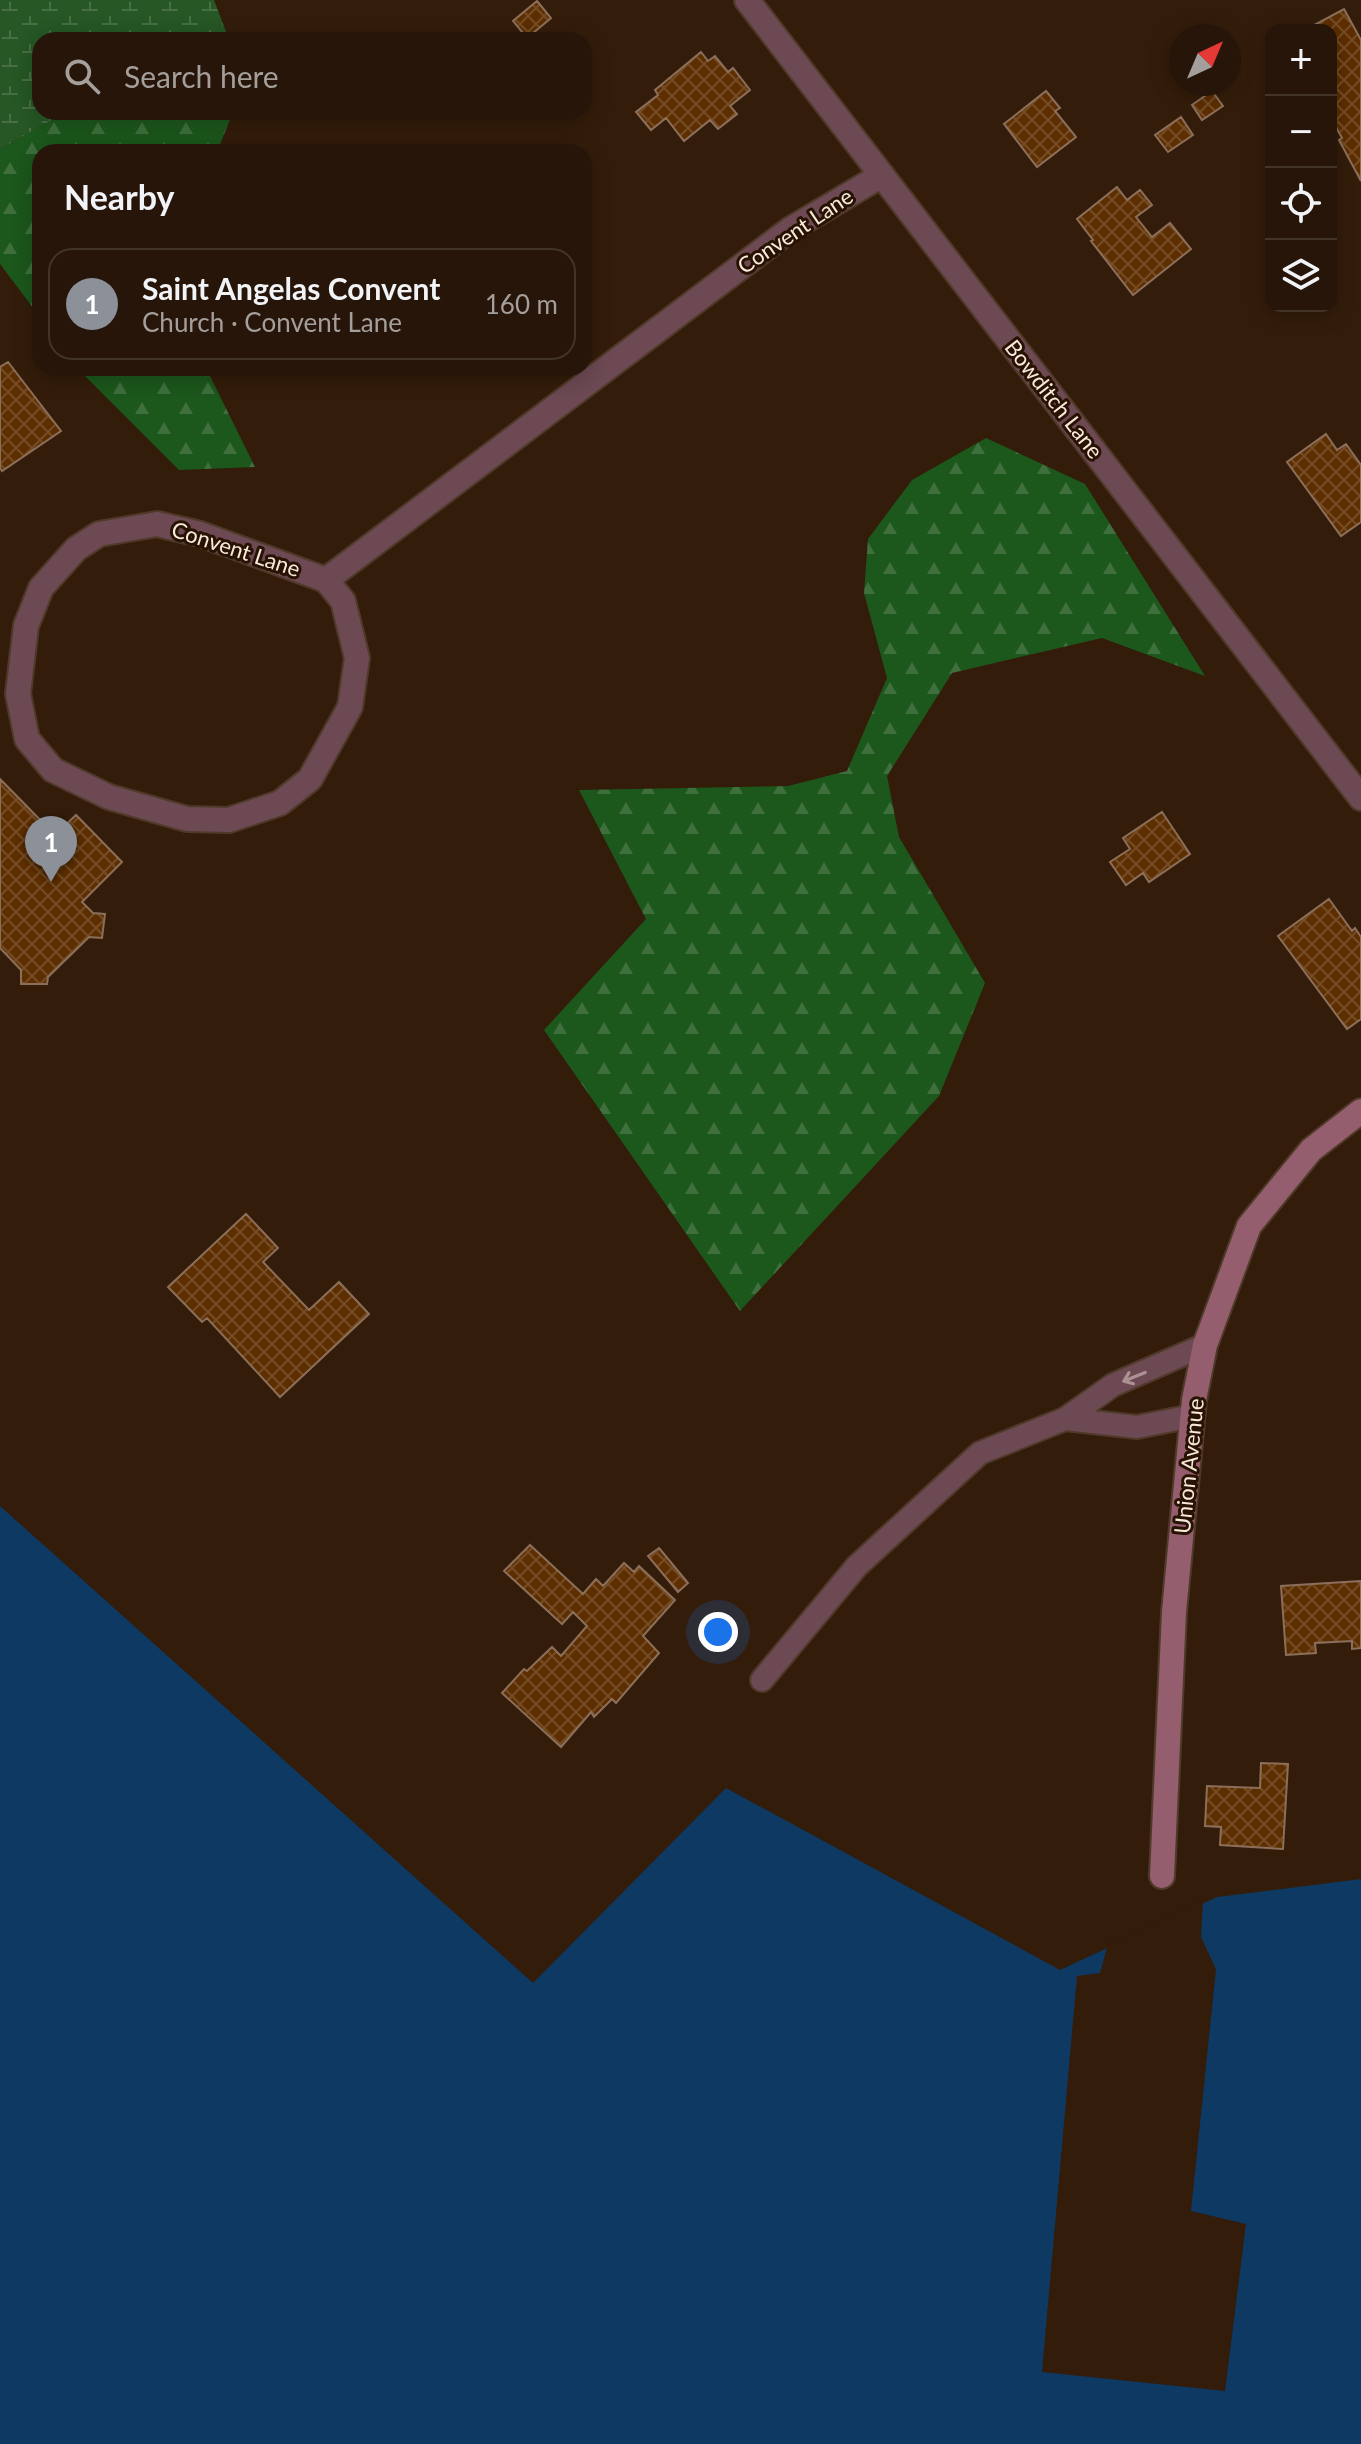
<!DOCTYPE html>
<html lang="en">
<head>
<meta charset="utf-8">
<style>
	body { margin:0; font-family:Lato,sans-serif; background:#2e1e12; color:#f1f3f6 }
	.controls { position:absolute; right:24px; top:24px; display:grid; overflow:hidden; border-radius:16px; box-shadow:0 4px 20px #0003 }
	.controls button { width:72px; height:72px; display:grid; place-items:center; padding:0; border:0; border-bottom:2px solid #423429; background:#261508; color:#f1f3f6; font:40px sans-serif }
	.compass { position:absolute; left:1169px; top:24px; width:72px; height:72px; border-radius:50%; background:#261508; box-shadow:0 4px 20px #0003; rotate:44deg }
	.you { position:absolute; left:718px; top:1632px; width:28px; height:28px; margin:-20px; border:6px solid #fff; border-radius:50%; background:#1a73e8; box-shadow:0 0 0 12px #1a73e833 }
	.badge { display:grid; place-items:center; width:52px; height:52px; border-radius:50%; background:#8c9099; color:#fff; font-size:26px; font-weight:700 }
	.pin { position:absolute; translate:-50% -66px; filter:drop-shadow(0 2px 4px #0008) }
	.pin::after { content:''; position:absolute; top:42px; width:28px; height:24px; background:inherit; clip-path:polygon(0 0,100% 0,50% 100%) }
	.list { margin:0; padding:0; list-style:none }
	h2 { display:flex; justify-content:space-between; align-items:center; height:104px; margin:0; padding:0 32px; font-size:34px }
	h2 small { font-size:26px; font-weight:400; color:#a49f9c }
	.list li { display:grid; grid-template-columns:52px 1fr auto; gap:24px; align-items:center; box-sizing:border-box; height:112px; margin:0 16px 16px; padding:0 16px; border:2px solid #423429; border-radius:24px }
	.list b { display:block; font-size:30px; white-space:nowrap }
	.list p { margin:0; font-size:26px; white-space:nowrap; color:#a49f9c }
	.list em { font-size:26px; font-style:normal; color:#a49f9c }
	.icon { flex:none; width:44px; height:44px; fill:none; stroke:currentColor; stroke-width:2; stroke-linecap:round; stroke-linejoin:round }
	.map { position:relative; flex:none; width:1361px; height:2444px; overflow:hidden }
	.search { position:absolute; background:#261508; box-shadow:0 4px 20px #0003; left:32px; top:32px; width:560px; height:88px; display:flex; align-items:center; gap:20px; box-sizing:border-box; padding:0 28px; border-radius:24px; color:#a49f9c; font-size:30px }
	.panel { position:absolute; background:#261508; box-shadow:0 4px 20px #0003; left:32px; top:144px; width:560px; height:232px; border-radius:24px }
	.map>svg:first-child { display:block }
</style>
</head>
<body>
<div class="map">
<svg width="1361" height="2444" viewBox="0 0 1361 2444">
	<defs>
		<pattern id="forest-firs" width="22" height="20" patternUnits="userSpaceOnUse" patternTransform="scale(2)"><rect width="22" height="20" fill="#1c571c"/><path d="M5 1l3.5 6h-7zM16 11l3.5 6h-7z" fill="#3e6f3d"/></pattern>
		<pattern id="wetland-marsh" width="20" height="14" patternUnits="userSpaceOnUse" patternTransform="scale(2)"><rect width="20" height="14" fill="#265725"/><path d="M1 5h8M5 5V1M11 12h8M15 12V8" fill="none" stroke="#466f44"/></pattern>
		<pattern id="building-cross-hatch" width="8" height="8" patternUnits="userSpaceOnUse" patternTransform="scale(2)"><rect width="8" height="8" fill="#5d2e00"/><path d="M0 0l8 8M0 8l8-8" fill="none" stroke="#754c25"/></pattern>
	</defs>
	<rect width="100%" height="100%" fill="#331c0a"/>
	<!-- forest -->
	<path fill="url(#forest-firs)" d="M66,112H233L217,152H40V317L0,264V149Z
		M77,368H206L255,467L179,470Z
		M986,438L1085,484L1205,676L1102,638L952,673L887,776L899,837L985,983L939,1096L740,1311L544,1030L646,919L579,790L788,786L847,771L887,678L864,593L868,539L912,480Z"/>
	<!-- wetland -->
	<path fill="url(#wetland-marsh)" d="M0,0H214L228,37L181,40H40V112H66L0,149Z"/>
	<!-- water -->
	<path fill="#0d3963" d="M0,1506L533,1983L726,1788L1060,1970L1217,1897L1361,1879V2444H0Z"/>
	<!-- pier -->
	<path fill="#331c0a" d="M1203,1900L1201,1937L1216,1969L1191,2211L1246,2224L1225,2391L1042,2372L1077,1976L1100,1973L1108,1944Z"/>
	<!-- building -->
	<path fill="url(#building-cross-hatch)" stroke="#8b6f5b" stroke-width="2" d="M537,1L551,18L527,38L513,21Z
		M1344,9L1361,40V181L1339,140L1342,138L1331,118V30H1305Z
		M701,52L708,61L715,56L728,72L733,68L750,90L730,106L737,114L718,129L710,120L684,141L666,118L651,130L636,112L658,95L655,90Z
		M1046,91L1060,108L1055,111L1076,137L1037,167L1004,124Z
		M1212,91L1223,106L1202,120L1192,105Z
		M1181,117L1193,135L1168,152L1155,135Z
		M1117,187L1127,200L1140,190L1152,205L1136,217L1152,237L1170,223L1191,249L1133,295L1091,241L1093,240L1077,219Z
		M8,362L61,431L2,471L0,468V367Z
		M1326,434L1337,450L1346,444L1361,465V522L1341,536L1287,462Z
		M0,779L55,835L76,815L122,862L82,902L93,913L105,914L102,938L89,937L48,977L47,984H21V970L0,948Z
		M1162,812L1190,854L1149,882L1143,873L1126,885L1110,862L1130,849L1123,838Z
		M1329,899L1352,931L1355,928L1361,937V1019L1347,1029L1278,936Z
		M246,1214L278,1248L263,1262L309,1310L339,1282L369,1314L280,1397L207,1318L202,1322L168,1287Z
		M530,1545L583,1594L596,1579L603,1586L624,1563L634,1572L639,1566L675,1600L643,1636L659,1653L616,1703L612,1699L594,1717L591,1712L561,1747L502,1693L524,1669L527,1671L552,1647L561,1656L587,1626L573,1612L562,1624L504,1571Z
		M659,1548L688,1583L678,1592L648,1556Z
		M1361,1581V1648L1352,1649V1641L1315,1643L1316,1653L1286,1655L1281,1586Z
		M1261,1763L1288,1764L1283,1849L1220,1845L1221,1827L1205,1826L1207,1786L1260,1788Z"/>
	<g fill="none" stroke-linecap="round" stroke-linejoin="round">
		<!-- lane casing -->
		<g stroke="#4f3928" stroke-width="26">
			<path id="lane" d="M1065,1419L1137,1427L1192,1416
				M762,1680L857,1566L980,1453L1065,1419L1113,1385L1205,1345"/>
		</g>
		<!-- street casing -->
		<g stroke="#4f3928" stroke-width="28">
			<path id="street" d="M747,0L1361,798
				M157,524L200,534L326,580L343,601L357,658L350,707L310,779L280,803L229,820L187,819L109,797L53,770L27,739L18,694L26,626L41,588L76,549L99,534Z
				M326,580L791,229L882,175"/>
		</g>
		<!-- secondary casing -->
		<g stroke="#4f3928" stroke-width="28">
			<path id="secondary" d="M1162,1876L1174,1612L1194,1400L1205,1345L1249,1226L1311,1150L1361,1111"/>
		</g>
		<!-- lane -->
		<use href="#lane" stroke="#6c4953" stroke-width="22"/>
		<!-- street -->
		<use href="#street" stroke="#6c4953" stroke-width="24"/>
		<!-- secondary -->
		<use href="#secondary" stroke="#955e6f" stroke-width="24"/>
	</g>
	<!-- one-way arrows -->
	<defs><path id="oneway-shaft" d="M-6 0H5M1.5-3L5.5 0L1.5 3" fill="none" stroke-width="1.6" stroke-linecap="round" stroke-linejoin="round" transform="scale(2)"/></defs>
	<use stroke="#ab9191" href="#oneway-shaft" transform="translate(1134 1377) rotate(158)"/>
	<g text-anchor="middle" stroke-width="6" stroke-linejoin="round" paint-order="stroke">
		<!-- street labels -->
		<g font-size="22" fill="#f8e8dd" stroke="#281202">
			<text transform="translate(795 231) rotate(-34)" y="8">Convent Lane</text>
			<text transform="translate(1054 399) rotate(52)" y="8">Bowditch Lane</text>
			<text transform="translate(236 549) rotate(18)" y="8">Convent Lane</text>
			<text transform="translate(1189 1466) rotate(-84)" y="8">Union Avenue</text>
		</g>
	</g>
</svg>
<div class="controls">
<button>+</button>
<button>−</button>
<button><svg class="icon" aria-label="locate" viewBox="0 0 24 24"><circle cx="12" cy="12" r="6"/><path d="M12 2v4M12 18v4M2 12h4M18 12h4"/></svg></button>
<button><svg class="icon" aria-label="layers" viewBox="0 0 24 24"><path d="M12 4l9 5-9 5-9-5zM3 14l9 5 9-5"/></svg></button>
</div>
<svg class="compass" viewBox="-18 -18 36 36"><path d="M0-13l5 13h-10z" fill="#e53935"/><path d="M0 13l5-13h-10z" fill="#a49f9c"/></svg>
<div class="you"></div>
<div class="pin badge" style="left:51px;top:882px">1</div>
<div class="search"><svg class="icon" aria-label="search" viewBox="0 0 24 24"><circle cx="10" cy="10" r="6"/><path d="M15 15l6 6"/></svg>Search here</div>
<section class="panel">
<h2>Nearby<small></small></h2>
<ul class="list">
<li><span class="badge">1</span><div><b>Saint Angelas Convent</b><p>Church · Convent Lane</p></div><em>160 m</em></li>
</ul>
</section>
</div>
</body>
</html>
